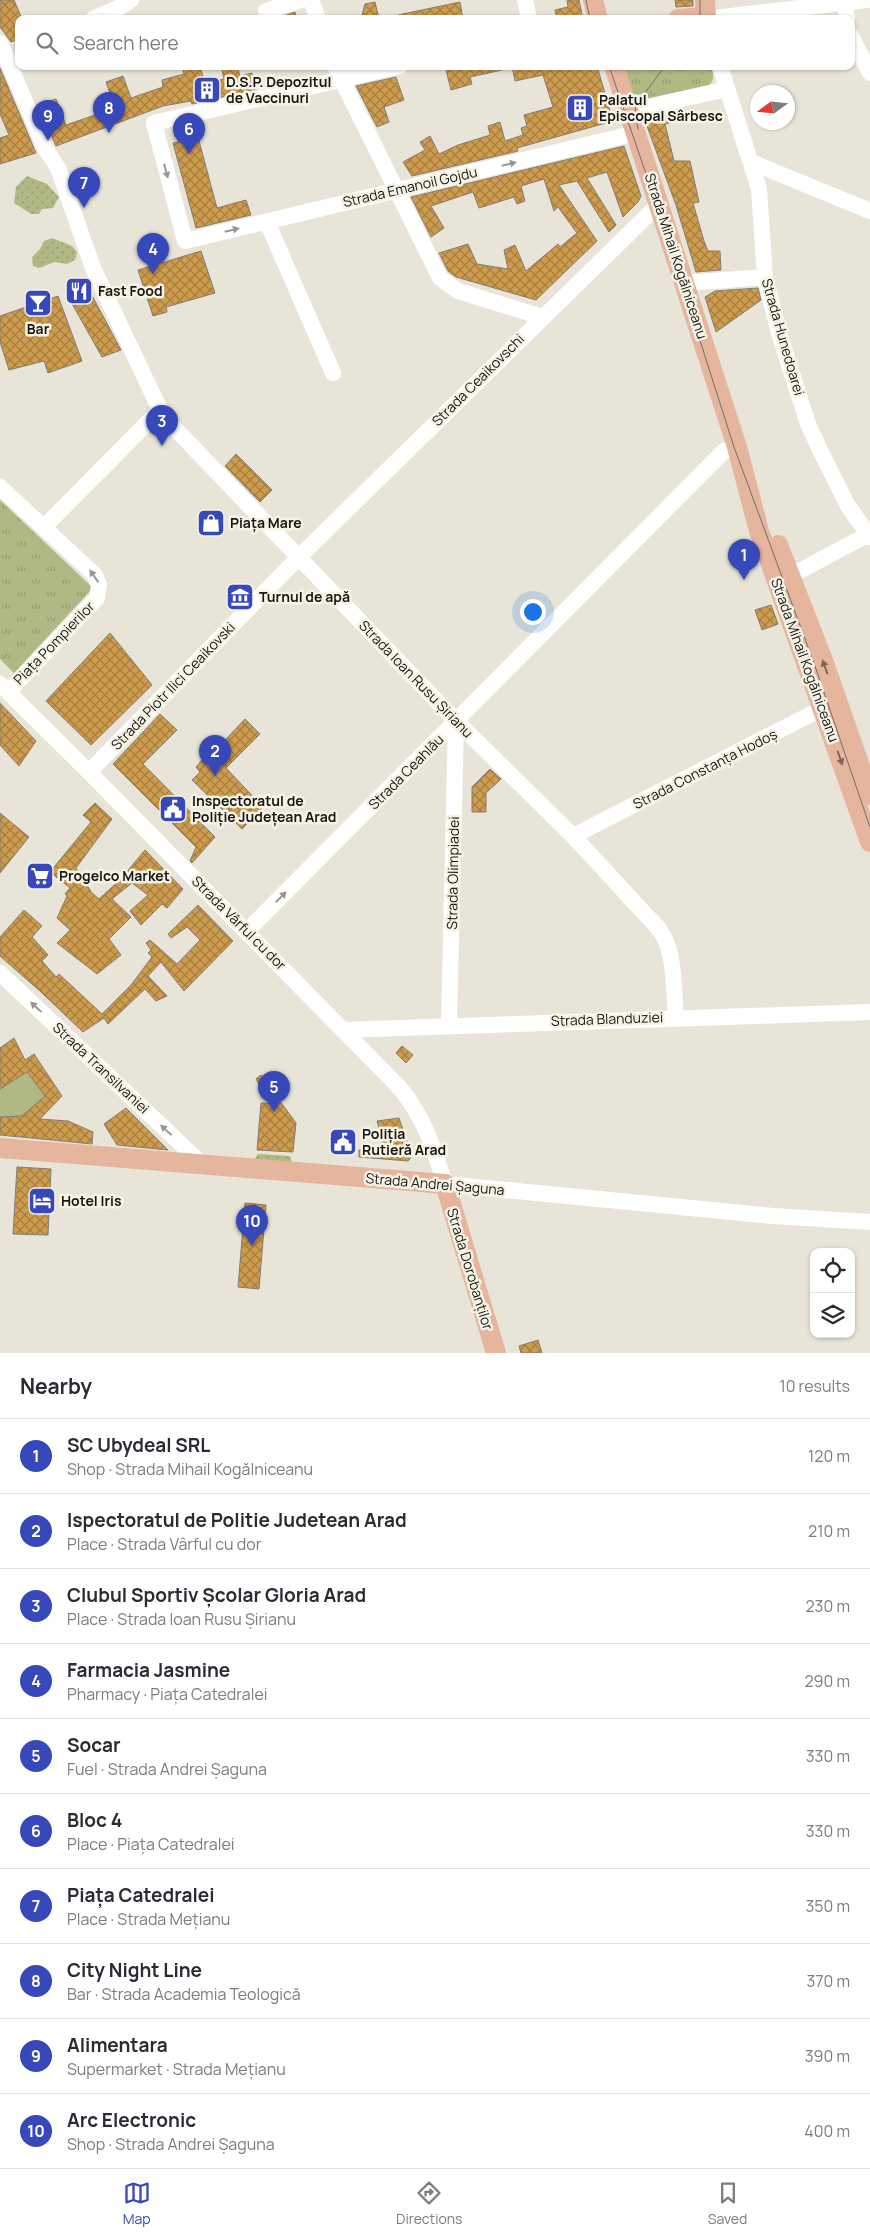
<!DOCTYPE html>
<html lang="en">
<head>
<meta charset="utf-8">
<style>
	body { margin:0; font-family:Manrope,sans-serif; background:#f7f7f7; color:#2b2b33 }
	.controls { position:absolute; right:15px; bottom:15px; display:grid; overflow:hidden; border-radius:10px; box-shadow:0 1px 4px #0004 }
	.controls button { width:45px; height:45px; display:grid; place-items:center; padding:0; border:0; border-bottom:1px solid #e1e1e2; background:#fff; color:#2b2b33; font:25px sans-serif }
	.compass { position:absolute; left:750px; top:85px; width:45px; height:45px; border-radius:50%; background:#fff; box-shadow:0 1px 4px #0004; rotate:255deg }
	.you { position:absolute; left:532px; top:611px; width:18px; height:18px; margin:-12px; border:4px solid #fff; border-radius:50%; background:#1a73e8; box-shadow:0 0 0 8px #1a73e833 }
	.badge { display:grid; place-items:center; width:32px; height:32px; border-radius:50%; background:#3648ba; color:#fff; font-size:16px; font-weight:700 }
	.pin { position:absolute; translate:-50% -41px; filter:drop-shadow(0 1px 2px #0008) }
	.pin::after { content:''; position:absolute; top:26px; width:18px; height:15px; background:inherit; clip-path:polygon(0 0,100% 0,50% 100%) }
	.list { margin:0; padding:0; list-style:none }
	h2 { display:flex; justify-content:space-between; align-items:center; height:65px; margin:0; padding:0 20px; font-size:21px }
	h2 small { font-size:16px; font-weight:400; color:#7c7c81 }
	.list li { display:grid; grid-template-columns:32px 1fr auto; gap:15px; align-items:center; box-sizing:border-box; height:75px; padding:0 20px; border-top:1px solid #e1e1e2 }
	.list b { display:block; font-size:19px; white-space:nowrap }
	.list p { margin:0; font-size:16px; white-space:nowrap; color:#7c7c81 }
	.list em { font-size:16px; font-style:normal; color:#7c7c81 }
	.icon { flex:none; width:28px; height:28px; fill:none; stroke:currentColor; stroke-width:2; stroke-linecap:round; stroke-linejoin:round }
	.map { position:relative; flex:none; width:870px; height:1353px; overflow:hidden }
	.search { position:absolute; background:#fff; box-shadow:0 1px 4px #0004; left:15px; right:15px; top:15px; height:55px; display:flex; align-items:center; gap:12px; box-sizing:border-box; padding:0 18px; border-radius:10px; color:#7c7c81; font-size:19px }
	.sheet { height:815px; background:#fff }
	nav { display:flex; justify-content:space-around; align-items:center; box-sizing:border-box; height:70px; border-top:1px solid #e1e1e2; background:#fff; font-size:14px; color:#7c7c81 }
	nav a { display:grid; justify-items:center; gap:2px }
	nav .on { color:#3648ba }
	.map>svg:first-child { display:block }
</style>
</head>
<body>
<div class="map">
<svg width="870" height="1353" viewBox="0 0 870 1353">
	<defs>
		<pattern id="grass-dots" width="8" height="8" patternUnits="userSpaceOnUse" patternTransform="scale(1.25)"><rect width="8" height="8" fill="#b0b883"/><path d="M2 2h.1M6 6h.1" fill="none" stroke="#979d70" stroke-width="1.8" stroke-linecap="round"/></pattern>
		<pattern id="park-tufts" width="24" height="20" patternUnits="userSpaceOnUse" patternTransform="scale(1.25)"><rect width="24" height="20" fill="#b0b883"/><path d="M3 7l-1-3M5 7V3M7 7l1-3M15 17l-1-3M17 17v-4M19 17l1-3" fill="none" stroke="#979d70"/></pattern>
		<pattern id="building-cross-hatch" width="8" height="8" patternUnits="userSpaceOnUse" patternTransform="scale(1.25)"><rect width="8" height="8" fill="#ce9c4e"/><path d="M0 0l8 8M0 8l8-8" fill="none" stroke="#a67e3f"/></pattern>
	</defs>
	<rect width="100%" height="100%" fill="#e8e5d8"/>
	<!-- grass -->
	<path fill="url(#grass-dots)" d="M27,176L47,184L59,197L53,208L42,209L39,214H31L14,203L16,187Z
		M52,238L72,246L77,252L75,260L67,264L54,262L40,268L33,266L32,257L40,249L44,241Z
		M258,1154L290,1156L292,1163L254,1160Z"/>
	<!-- park -->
	<path fill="url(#park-tufts)" d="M621,66H711C714,77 715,81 705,88L634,102Z
		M0,500L93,588L14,673L0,659Z"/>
	<!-- garden -->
	<path fill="#b0b883" d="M27,1072L45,1096L22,1116L0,1117V1089Z"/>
	<!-- building -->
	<path fill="url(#building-cross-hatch)" stroke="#847d72" d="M0,0H14L22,19H19V39L11,42L0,27Z
		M567,0H579L583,19H557L555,10L568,7Z
		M675,0H693V6L676,7Z
		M375,2L379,19H361L365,4Z
		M460,2L463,19H399L398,15Z
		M295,12L297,19H275Z
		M182,66H200L205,84L224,79L221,66H237L240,76L252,73L256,89L192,104L191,101L163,106L56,146L38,105L56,99L66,125L115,108L106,82L123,76L131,98L163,87L162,80L184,74Z
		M445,66H502V70L470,77L472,84L451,90Z
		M512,66H597L613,121L517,148L518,151L412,176L403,162L425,150L420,142L430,136L439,154L458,145L490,135L488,126L500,122L505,141L523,135L521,128L527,126L524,115L553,107L543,75L515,81Z
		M0,68L36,153L0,164V138L9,135L0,114Z
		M396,77L404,100L384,107L389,122L377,127L356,86Z
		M675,111L678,121L665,124L674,161H690L699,202L693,203L704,241L708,251H720L721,270L696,272L676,205L644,118Z
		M198,137L217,208L246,200L251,215L196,228L173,143Z
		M624,146L641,196L638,202L623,217L607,172L587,178L616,225L609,232L577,181L559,185L597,241L536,300L456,277L448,271L439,253L468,244L477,264L508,269L504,250L515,245L526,271L558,244L560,247L577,233L558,207L554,211L544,179L521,186L525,201L517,204L514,197L479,208L473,192L431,206L444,228L431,237L411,197Z
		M201,251L215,293L166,307L167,312L153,316L138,270Z
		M87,286L121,350L102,357L66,293Z
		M758,288L761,300L716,332L705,297L715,291Z
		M58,296L82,361L48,373L44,361L9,370L0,342V316Z
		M236,454L272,490L260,502L225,466Z
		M771,605L778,624L762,630L755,610Z
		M110,633L152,685L91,745L46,701Z
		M0,703L36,741L19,766L0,745Z
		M160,714L177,730L143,764L215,837L192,863L190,861L196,847L113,764Z
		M245,719L260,734L226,768L263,807L242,829L192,780L200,772L196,767L208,753L211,755Z
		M490,769L501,779L486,793V812H472V787Z
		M95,803L112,819L76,868L92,893L99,899L120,880L145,850L183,889L167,908L162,904L141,925L130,911L148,895L132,883L112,899L131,917L109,939L121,955L97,974L57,943L70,930L57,918L67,896L65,894L70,888L50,872L91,822L83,815Z
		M0,813L29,837L0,873Z
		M198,905L233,941L184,991L161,962L148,976L167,996L156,1001L145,989L108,1024L104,1018L83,1032L41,992L0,956V937L24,910L42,926L32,937L48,955L42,961L56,977L59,974L102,1014L131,985L152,957L148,953L151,950L146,943L150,940L177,964L200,940L187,927L171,938L168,934Z
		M14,1038L25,1060L34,1054L62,1096L40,1119L68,1121L93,1132L92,1144L0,1135V1117L22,1116L45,1096L27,1072L0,1089V1048Z
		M402,1046L413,1055L406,1063L396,1053Z
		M261,1075L296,1123L293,1152L257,1150L261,1103H270L256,1079Z
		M126,1108L168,1150L117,1145L104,1124Z
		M399,1118L412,1156L408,1161L359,1157V1150H385L377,1121Z
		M17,1167L51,1169L48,1235L13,1234Z
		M245,1203L266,1205L259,1289L238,1287Z
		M538,1340L542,1353H521L519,1346Z"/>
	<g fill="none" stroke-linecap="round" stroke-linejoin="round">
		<!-- minor -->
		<path stroke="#fff" stroke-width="16" d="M311,0L318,19
			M525,0L529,19
			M844,0L847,19
			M266,11L301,0
			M93,19L120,7L131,0
			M706,19L867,0
			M851,36L870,73
			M0,43L45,148L58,168L93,268L163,416L456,721L573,836L659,929C676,952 673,988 676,1017
			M335,66L440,278L458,291L542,317
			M400,66L154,123L185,241L636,133
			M720,66L759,189L765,277L779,333L808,424L820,450L848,506L870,537
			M629,111L727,89
			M751,162L870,211
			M267,222L333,373
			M685,283L765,277
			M0,487L95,575L99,585L97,598L8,692
			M45,526L160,410
			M790,576L867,535
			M0,684L89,772L399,1087C425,1118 433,1147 445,1184L773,1216L870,1222
			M89,772L299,557L659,204
			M573,836L831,704
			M247,931L718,457L724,451L737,447
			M0,973L202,1164
			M449,1025L456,721
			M343,1030L870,1012"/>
		<!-- major -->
		<path stroke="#e5b59e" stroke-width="20" d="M593,0L598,19
			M678,19L706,17L705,0
			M614,66L737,447L759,531L870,842
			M778,545L824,663L870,795
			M0,1148L445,1184L496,1353"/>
		<!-- tram -->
		<path stroke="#727067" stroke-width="1" d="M586,0L590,19
			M700,19V0
			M609,66L657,206L734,447L815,666L870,827
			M638,129L635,113L636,105L665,66"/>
	</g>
	<!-- one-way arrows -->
	<defs><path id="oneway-solid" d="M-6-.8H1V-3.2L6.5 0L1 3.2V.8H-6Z" transform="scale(1.25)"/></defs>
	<g fill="#979794">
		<use href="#oneway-solid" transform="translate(509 164) rotate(-14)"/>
		<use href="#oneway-solid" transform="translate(166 171) rotate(75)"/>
		<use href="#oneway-solid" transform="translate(232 230) rotate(-14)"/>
		<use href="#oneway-solid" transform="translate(94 576) rotate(-125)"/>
		<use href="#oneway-solid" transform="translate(281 897) rotate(-45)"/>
		<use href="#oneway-solid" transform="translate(36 1007) rotate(-137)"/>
		<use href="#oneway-solid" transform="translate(166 1130) rotate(-137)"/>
	</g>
	<g fill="#7e6658">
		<use href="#oneway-solid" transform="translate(825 667) rotate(-110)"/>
		<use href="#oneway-solid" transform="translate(840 758) rotate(70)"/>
	</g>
	<!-- icons -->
	<defs>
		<g id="building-square" transform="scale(1.4375)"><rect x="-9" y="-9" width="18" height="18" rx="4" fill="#3648ba" stroke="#f5f3e5"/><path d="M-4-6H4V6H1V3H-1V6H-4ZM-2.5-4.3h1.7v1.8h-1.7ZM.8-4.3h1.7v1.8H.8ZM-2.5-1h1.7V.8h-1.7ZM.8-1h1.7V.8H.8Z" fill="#fff"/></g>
		<g id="restaurant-square" transform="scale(1.4375)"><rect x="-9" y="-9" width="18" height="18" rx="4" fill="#3648ba" stroke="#f5f3e5"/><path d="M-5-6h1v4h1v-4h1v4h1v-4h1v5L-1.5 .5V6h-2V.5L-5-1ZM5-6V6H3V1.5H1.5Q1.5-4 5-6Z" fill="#fff"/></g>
		<g id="bar-square" transform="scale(1.4375)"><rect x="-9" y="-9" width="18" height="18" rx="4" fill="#3648ba" stroke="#f5f3e5"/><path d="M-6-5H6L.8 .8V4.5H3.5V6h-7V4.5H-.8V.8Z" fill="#fff"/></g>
		<g id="shop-square" transform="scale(1.4375)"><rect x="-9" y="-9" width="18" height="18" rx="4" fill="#3648ba" stroke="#f5f3e5"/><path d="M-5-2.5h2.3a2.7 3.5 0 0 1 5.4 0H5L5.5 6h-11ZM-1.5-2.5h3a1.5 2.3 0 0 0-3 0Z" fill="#fff"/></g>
		<g id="museum-square" transform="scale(1.4375)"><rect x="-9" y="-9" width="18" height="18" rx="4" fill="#3648ba" stroke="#f5f3e5"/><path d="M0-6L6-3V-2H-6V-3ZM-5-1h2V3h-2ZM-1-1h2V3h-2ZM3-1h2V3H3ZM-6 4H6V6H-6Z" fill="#fff"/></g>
		<g id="civic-square" transform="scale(1.4375)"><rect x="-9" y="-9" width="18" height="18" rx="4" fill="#3648ba" stroke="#f5f3e5"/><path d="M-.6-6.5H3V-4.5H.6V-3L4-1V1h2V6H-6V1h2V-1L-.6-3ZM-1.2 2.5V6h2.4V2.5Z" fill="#fff"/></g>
		<g id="supermarket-square" transform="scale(1.4375)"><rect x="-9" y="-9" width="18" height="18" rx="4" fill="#3648ba" stroke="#f5f3e5"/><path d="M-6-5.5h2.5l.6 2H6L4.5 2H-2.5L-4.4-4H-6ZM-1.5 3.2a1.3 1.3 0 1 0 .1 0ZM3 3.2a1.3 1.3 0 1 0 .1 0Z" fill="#fff"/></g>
		<g id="hotel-square" transform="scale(1.4375)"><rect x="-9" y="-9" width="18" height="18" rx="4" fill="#3648ba" stroke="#f5f3e5"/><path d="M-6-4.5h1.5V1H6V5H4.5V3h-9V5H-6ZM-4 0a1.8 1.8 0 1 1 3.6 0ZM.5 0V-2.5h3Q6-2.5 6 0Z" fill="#fff"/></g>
	</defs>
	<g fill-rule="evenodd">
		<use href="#building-square" x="207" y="90"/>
		<use href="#building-square" x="580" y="108"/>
		<use href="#restaurant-square" x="79" y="291"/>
		<use href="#bar-square" x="38" y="303"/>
		<use href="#shop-square" x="211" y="523"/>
		<use href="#museum-square" x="240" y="597"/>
		<use href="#civic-square" x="173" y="809"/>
		<use href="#supermarket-square" x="40" y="876"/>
		<use href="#civic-square" x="343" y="1142"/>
		<use href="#hotel-square" x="42" y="1201"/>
	</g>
	<g text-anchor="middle" stroke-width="5" stroke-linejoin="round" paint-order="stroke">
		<!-- poi labels -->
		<g font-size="14" font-weight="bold" fill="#181712" stroke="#f5f3e5" text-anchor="start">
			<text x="226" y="87">D.S.P. Depozitul<tspan x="226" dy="16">de Vaccinuri</tspan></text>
			<text x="599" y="105">Palatul<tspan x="599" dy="16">Episcopal Sârbesc</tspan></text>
			<text x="98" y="296">Fast Food</text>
			<text x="38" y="334" text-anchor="middle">Bar</text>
			<text x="230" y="528">Piața Mare</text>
			<text x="259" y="602">Turnul de apă</text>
			<text x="192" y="806">Inspectoratul de<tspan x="192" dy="16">Poliție Județean Arad</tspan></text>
			<text x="59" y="881">Progelco Market</text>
			<text x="362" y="1139">Poliția<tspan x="362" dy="16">Rutieră Arad</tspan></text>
			<text x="61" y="1206">Hotel Iris</text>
		</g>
		<!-- street labels -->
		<g font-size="14" fill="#181712" stroke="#f5f3e5">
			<text transform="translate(410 187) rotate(-13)" y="5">Strada Emanoil Gojdu</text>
			<text transform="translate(676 256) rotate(72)" y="5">Strada Mihail Kogălniceanu</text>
			<text transform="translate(783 337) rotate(74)" y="5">Strada Hunedoarei</text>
			<text transform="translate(478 380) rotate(-45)" y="5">Strada Ceaikovschi</text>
			<text transform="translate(54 643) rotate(-46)" y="5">Piața Pompierilor</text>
			<text transform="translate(805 660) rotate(70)" y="5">Strada Mihail Kogălniceanu</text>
			<text transform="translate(416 679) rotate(46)" y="5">Strada Ioan Rusu Șirianu</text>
			<text transform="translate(173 686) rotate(-46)" y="5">Strada Piotr Ilici Ceaikovski</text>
			<text transform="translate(705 769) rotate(-27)" y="5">Strada Constanța Hodoș</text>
			<text transform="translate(406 772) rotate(-45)" y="5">Strada Ceahlău</text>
			<text transform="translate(453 873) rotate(-89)" y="5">Strada Olimpiadei</text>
			<text transform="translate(239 923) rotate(45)" y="5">Strada Vârful cu dor</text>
			<text transform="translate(607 1019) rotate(-2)" y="5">Strada Blanduziei</text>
			<text transform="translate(101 1068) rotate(43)" y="5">Strada Transilvaniei</text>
			<text transform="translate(435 1184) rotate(5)" y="5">Strada Andrei Șaguna</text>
			<text transform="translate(470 1269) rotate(73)" y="5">Strada Dorobanților</text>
		</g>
	</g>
</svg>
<div class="controls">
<button><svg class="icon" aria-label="locate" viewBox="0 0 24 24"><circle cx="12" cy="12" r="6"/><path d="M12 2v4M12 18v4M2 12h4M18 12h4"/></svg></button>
<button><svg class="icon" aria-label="layers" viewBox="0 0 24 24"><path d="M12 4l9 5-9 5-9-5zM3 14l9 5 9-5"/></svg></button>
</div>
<svg class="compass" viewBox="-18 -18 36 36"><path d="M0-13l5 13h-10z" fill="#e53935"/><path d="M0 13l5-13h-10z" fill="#7c7c81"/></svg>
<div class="you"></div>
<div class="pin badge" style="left:744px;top:580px">1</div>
<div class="pin badge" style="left:215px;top:776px">2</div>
<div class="pin badge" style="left:162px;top:446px">3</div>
<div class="pin badge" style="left:153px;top:274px">4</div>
<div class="pin badge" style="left:274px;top:1112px">5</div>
<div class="pin badge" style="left:189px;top:154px">6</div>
<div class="pin badge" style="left:84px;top:208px">7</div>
<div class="pin badge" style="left:109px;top:133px">8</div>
<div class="pin badge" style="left:48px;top:141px">9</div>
<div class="pin badge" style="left:252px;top:1246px">10</div>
<div class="search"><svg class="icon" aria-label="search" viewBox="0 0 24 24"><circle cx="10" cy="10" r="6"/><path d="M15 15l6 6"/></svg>Search here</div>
</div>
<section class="sheet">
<h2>Nearby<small>10 results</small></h2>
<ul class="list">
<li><span class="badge">1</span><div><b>SC Ubydeal SRL</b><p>Shop · Strada Mihail Kogălniceanu</p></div><em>120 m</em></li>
<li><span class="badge">2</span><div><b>Ispectoratul de Politie Judetean Arad</b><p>Place · Strada Vârful cu dor</p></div><em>210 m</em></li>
<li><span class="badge">3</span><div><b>Clubul Sportiv Școlar Gloria Arad</b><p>Place · Strada Ioan Rusu Șirianu</p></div><em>230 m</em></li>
<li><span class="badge">4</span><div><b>Farmacia Jasmine</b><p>Pharmacy · Piața Catedralei</p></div><em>290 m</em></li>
<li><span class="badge">5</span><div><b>Socar</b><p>Fuel · Strada Andrei Șaguna</p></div><em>330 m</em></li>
<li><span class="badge">6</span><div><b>Bloc 4</b><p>Place · Piața Catedralei</p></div><em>330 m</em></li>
<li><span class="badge">7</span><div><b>Piața Catedralei</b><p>Place · Strada Mețianu</p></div><em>350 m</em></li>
<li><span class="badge">8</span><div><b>City Night Line</b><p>Bar · Strada Academia Teologică</p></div><em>370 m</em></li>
<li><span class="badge">9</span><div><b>Alimentara</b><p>Supermarket · Strada Mețianu</p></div><em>390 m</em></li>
<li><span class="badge">10</span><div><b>Arc Electronic</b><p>Shop · Strada Andrei Șaguna</p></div><em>400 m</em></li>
</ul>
</section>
<nav>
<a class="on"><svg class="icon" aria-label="map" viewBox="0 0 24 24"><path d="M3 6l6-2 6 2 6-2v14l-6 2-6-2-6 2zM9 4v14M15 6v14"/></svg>Map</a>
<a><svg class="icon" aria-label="directions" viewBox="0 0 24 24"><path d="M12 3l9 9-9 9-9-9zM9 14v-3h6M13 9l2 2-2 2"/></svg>Directions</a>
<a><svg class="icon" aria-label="saved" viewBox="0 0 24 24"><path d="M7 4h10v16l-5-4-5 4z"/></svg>Saved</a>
</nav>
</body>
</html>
